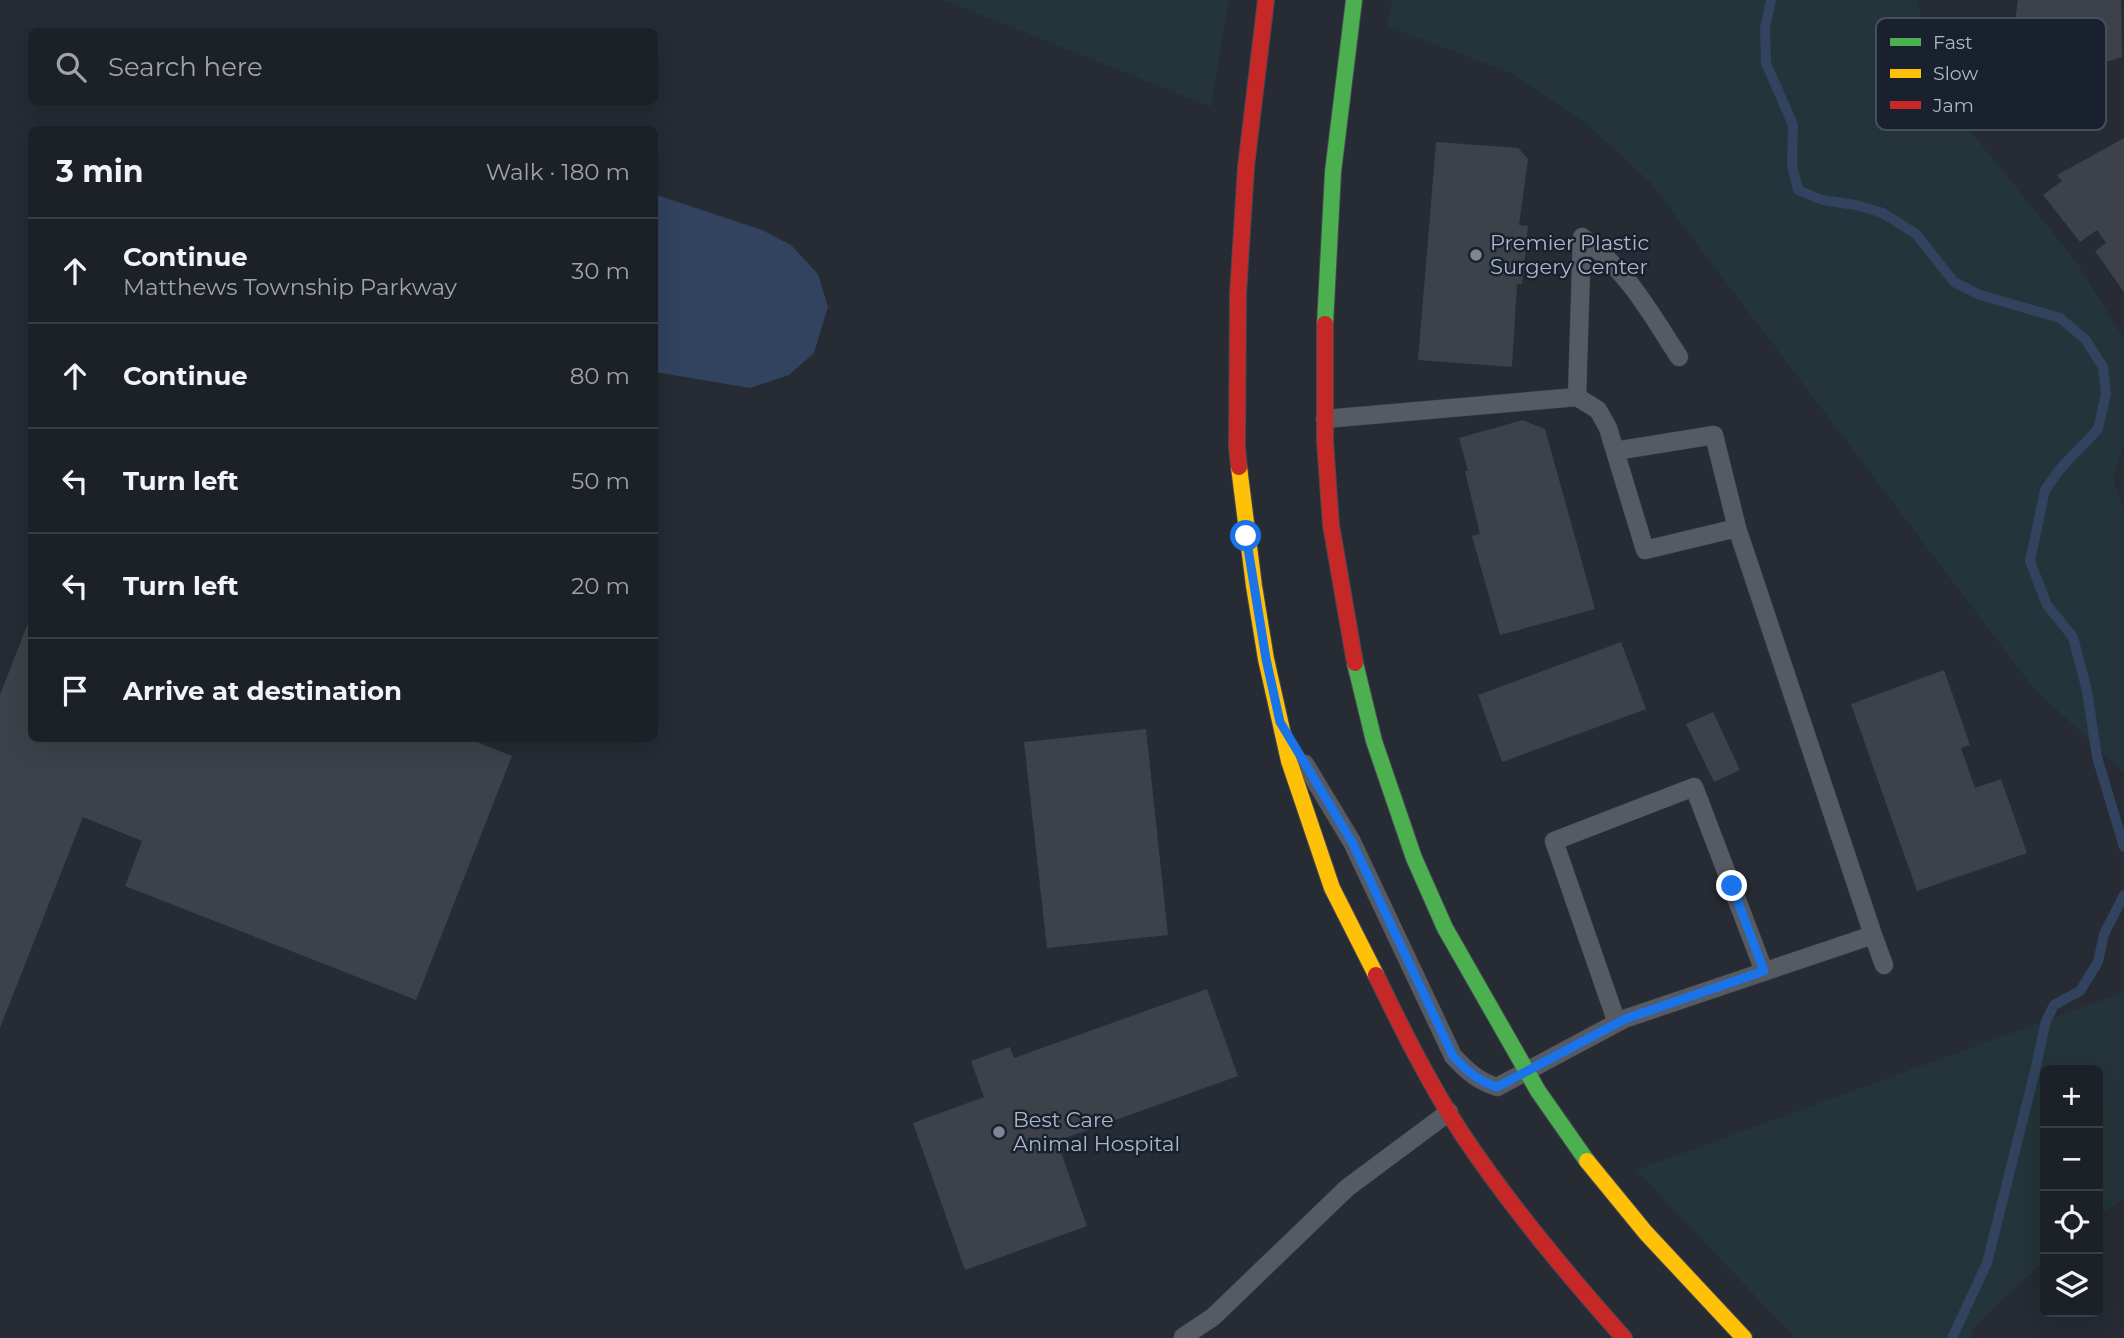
<!DOCTYPE html>
<html lang="en">
<head>
<meta charset="utf-8">
<style>
	body { margin:0; font-family:Montserrat,sans-serif; background:#292d33; color:#f1f3f6 }
	.controls { position:absolute; right:21px; bottom:21px; display:grid; overflow:hidden; border-radius:10px; box-shadow:0 7px 28px #0002 }
	.controls button { width:63px; height:63px; display:grid; place-items:center; padding:0; border:0; border-bottom:2px solid #3a3e44; background:#1c2027; color:#f1f3f6; font:35px sans-serif }
	.stop { position:absolute; width:21px; height:21px; margin:-16px; border:5px solid #1a73e8; border-radius:50%; background:#fff }
	.stop.end { background:#1a73e8; border-color:#fff; box-shadow:0 2px 7px #0008 }
	.list { margin:0; padding:0; list-style:none }
	h2 { display:flex; justify-content:space-between; align-items:center; height:91px; margin:0; padding:0 28px; font-size:30px }
	h2 small { font-size:23px; font-weight:400; color:#a0a3a7 }
	.list li { display:grid; grid-template-columns:46px 1fr auto; gap:21px; align-items:center; box-sizing:border-box; height:105px; padding:0 28px; border-top:2px solid #3a3e44 }
	.list b { display:block; font-size:26px; white-space:nowrap }
	.list p { margin:0; font-size:23px; white-space:nowrap; color:#a0a3a7 }
	.list em { font-size:23px; font-style:normal; color:#a0a3a7 }
	.icon { flex:none; width:38px; height:38px; fill:none; stroke:currentColor; stroke-width:2; stroke-linecap:round; stroke-linejoin:round }
	.map { position:relative; flex:none; width:2124px; height:1338px; overflow:hidden }
	.search { position:absolute; background:#1c2027; box-shadow:0 7px 28px #0002; left:28px; top:28px; width:630px; height:77px; display:flex; align-items:center; gap:18px; box-sizing:border-box; padding:0 24px; border-radius:10px; color:#a0a3a7; font-size:26px }
	.panel { position:absolute; background:#1c2027; box-shadow:0 7px 28px #0002; left:28px; top:126px; width:630px; height:616px; border-radius:10px }
	.map>svg:first-child { display:block }
</style>
</head>
<body>
<div class="map">
<svg width="2124" height="1338" viewBox="0 0 2124 1338">
	<rect width="100%" height="100%" fill="#262b34"/>
	<!-- green -->
	<path fill="#23353a" d="M944,0H1229L1211,107Z
		M1392,0H1917L1929,53L1955,112L2078,264L2124,339V443L2113,477L2124,510V773L2032,686L1650,182L1584,122L1511,73L1387,26Z
		M2124,992V1198L2098,1217V1070H2045V1260L1973,1328L1972,1338H1795L1636,1170Z"/>
	<!-- water -->
	<path fill="#31435e" d="M654,194L762,230L791,245L818,274L828,307L814,353L789,375L750,388L655,372Z"/>
	<g fill="none" stroke-linecap="round" stroke-linejoin="round">
		<!-- stream -->
		<path stroke="#31435e" stroke-width="10" d="M1771,0L1765,28L1766,63L1793,125L1792,165L1798,190L1822,200L1856,205L1883,213L1916,234L1954,282L1980,295L2060,318L2085,339L2103,367L2106,394L2098,429L2060,469L2045,490L2030,561L2047,605L2073,637L2087,691L2097,757L2124,847
			M1952,1338L1987,1263L2034,1075L2046,1021L2054,1005L2080,991L2098,962L2104,934L2124,895"/>
	</g>
	<!-- building -->
	<path fill="#3d424a" d="M2018,0H2121L2122,57L2100,64L2030,62V53H2011Z
		M2124,138V292L2095,251L2106,243L2097,230L2080,242L2043,195L2062,181L2057,175Z
		M1436,142L1518,148L1528,159L1519,225L1528,226L1522,284H1517L1512,367L1418,360Z
		M1523,420L1545,429L1595,609L1500,635L1472,536L1480,534L1465,471H1468L1459,438Z
		M31,615L32,738H467L512,756L416,1000L125,886L142,841L83,817L0,1028V695Z
		M1621,642L1646,709L1502,762L1478,695Z
		M1944,670L1970,745L1961,748L1975,788L2001,779L2027,853L1917,891L1851,704Z
		M1713,712L1740,770L1714,782L1686,724Z
		M1146,729L1168,935L1047,948L1024,742Z
		M1207,989L1238,1076L1057,1141L1087,1226L965,1270L913,1123L984,1097L971,1061L1010,1047L1014,1058Z"/>
	<g fill="none" stroke-linecap="round" stroke-linejoin="round">
		<!-- lane casing -->
		<g stroke="#42464d" stroke-width="19">
			<path id="lane" d="M1577,397L1582,237C1629,273 1648,309 1679,357
				M1615,451L1714,435L1737,528
				M1305,764L1352,842L1453,1056C1467,1071 1478,1081 1497,1087L1624,1019L1873,935L1737,528L1645,550L1608,428L1598,410L1577,397L1325,419
				M1873,935L1884,965
				M1617,1023L1554,841L1694,787L1764,971
				M1183,1337L1213,1317L1347,1188L1449,1112"/>
		</g>
		<!-- fast casing -->
		<g stroke="#434851" stroke-width="18">
			<path id="fast" d="M1325,324L1333,172L1354,0
				M1355,663L1374,741L1414,858L1445,928L1538,1091L1587,1161"/>
		</g>
		<!-- slow casing -->
		<g stroke="#434851" stroke-width="18">
			<path id="slow" d="M1239,467L1254,586L1266,659L1289,761L1332,888L1376,975
				M1587,1161L1646,1233L1744,1338"/>
		</g>
		<!-- jam casing -->
		<g stroke="#434851" stroke-width="18">
			<path id="jam" d="M1325,324V441L1331,525L1355,663
				M1239,467L1237,447L1238,294L1246,167L1266,0
				M1376,975C1402,1029 1429,1083 1462,1134C1510,1206 1566,1273 1624,1338"/>
		</g>
		<!-- lane -->
		<use href="#lane" stroke="#565a62" stroke-width="18"/>
		<!-- fast -->
		<use href="#fast" stroke="#4caf50" stroke-width="16"/>
		<!-- slow -->
		<use href="#slow" stroke="#ffc107" stroke-width="16"/>
		<!-- jam -->
		<use href="#jam" stroke="#c62828" stroke-width="16"/>
	</g>
	<g fill="none" stroke-linecap="round" stroke-linejoin="round">
		<!-- route -->
		<path stroke="#1a73e8" stroke-width="9" d="M1246,536L1266,659L1280,722L1352,842L1453,1056C1467,1071 1478,1081 1497,1087L1625,1019L1764,971L1732,886"/>
	</g>
	<!-- markers -->
	<g fill="#7e8693" stroke="#19212e" stroke-width="2.5">
		<circle cx="1476" cy="255" r="7"/>
		<circle cx="999" cy="1132" r="7"/>
	</g>
	<g text-anchor="middle" stroke-width="5" stroke-linejoin="round" paint-order="stroke">
		<!-- poi labels -->
		<g font-size="21" fill="#aeb7c6" stroke="#19212e" text-anchor="start">
			<text x="1490" y="250">Premier Plastic<tspan x="1490" dy="24">Surgery Center</tspan></text>
			<text x="1013" y="1127">Best Care<tspan x="1013" dy="24">Animal Hospital</tspan></text>
		</g>
	</g>
	<!-- legend -->
	<rect x="1876" y="18" width="230" height="112" rx="10" fill="#19212e" stroke="#464e5c" stroke-width="2"/>
	<rect x="1890" y="38" width="31" height="8" fill="#4caf50"/>
	<rect x="1890" y="69" width="31" height="9" fill="#ffc107"/>
	<rect x="1890" y="101" width="31" height="8" fill="#c62828"/>
	<g font-size="19" fill="#aeb7c6">
		<text x="1933" y="49">Fast</text>
		<text x="1933" y="80">Slow</text>
		<text x="1933" y="112">Jam</text>
	</g>
</svg>
<div class="controls">
<button>+</button>
<button>−</button>
<button><svg class="icon" aria-label="locate" viewBox="0 0 24 24"><circle cx="12" cy="12" r="6"/><path d="M12 2v4M12 18v4M2 12h4M18 12h4"/></svg></button>
<button><svg class="icon" aria-label="layers" viewBox="0 0 24 24"><path d="M12 4l9 5-9 5-9-5zM3 14l9 5 9-5"/></svg></button>
</div>
<div class="stop" style="left:1246px;top:536px"></div>
<div class="stop end" style="left:1732px;top:886px"></div>
<div class="search"><svg class="icon" aria-label="search" viewBox="0 0 24 24"><circle cx="10" cy="10" r="6"/><path d="M15 15l6 6"/></svg>Search here</div>
<section class="panel">
<h2>3 min<small>Walk · 180 m</small></h2>
<ul class="list">
<li><svg class="icon" aria-label="ahead" viewBox="0 0 24 24"><path d="M12 20V5M6 11l6-6 6 6"/></svg><div><b>Continue</b><p>Matthews Township Parkway</p></div><em>30 m</em></li>
<li><svg class="icon" aria-label="ahead" viewBox="0 0 24 24"><path d="M12 20V5M6 11l6-6 6 6"/></svg><div><b>Continue</b></div><em>80 m</em></li>
<li><svg class="icon" aria-label="left" viewBox="0 0 24 24"><path d="M17 20v-9H6M10 6l-5 5 5 5"/></svg><div><b>Turn left</b></div><em>50 m</em></li>
<li><svg class="icon" aria-label="left" viewBox="0 0 24 24"><path d="M17 20v-9H6M10 6l-5 5 5 5"/></svg><div><b>Turn left</b></div><em>20 m</em></li>
<li><svg class="icon" aria-label="arrive" viewBox="0 0 24 24"><path d="M6 21V4h12l-3 4 3 4H6"/></svg><div><b>Arrive at destination</b></div></li>
</ul>
</section>
</div>
</body>
</html>
